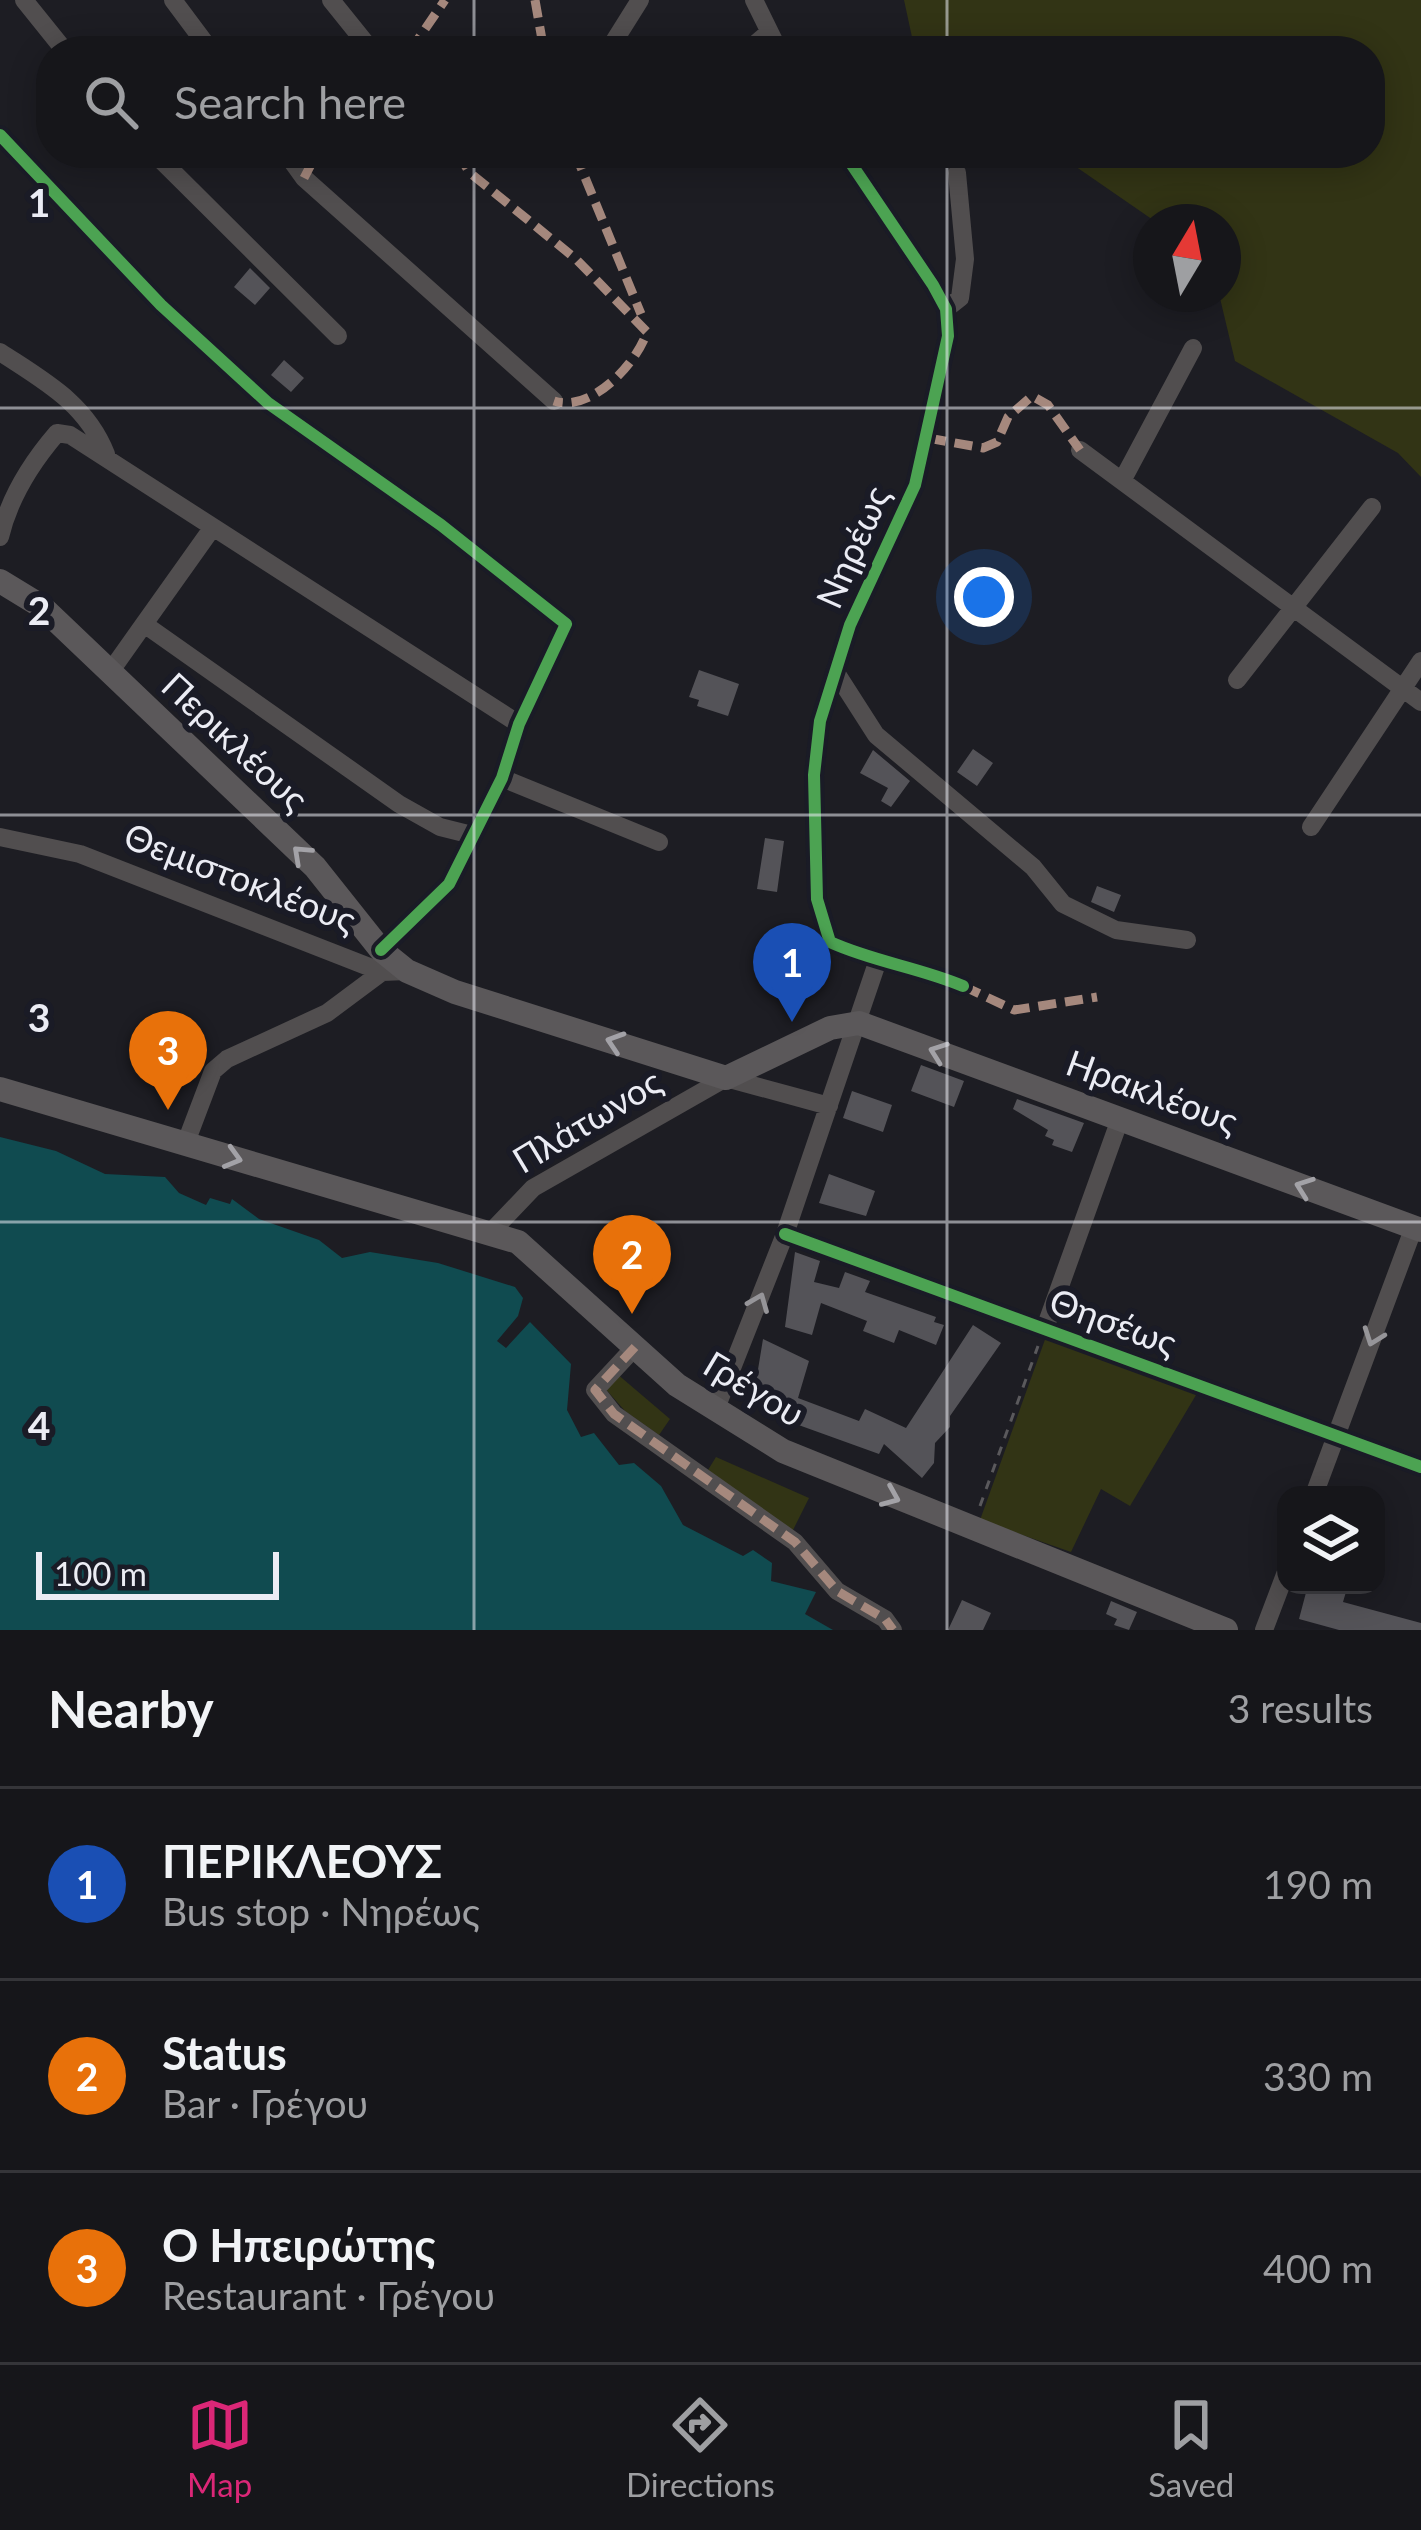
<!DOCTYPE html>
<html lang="en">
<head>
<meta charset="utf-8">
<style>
	body { margin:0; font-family:Lato,sans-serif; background:#232327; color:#f1f3f6 }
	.controls { position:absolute; right:36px; bottom:36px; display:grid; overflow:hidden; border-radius:24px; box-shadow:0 6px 30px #0003 }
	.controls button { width:108px; height:108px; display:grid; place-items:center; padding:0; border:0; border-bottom:3px solid #353539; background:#16161a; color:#f1f3f6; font:60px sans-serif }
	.compass { position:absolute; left:1133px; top:204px; width:108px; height:108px; border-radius:50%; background:#16161a; box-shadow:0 6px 30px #0003; rotate:10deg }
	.scale { position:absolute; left:36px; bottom:30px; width:243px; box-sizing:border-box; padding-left:12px; border:6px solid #ebecf4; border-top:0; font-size:33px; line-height:42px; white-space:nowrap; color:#ebecf4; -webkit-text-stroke:9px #1a1b26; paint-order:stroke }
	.you { position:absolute; left:984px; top:597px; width:42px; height:42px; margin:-30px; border:9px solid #fff; border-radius:50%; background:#1a73e8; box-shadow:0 0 0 18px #1a73e833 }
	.badge { display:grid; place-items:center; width:78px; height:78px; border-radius:50%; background:#db2777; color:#fff; font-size:39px; font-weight:700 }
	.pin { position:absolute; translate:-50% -99px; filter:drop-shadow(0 3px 6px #0008) }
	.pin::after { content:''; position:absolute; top:63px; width:42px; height:36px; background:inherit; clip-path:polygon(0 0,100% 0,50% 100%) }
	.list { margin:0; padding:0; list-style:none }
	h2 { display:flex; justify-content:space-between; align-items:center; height:156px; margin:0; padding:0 48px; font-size:51px }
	h2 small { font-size:39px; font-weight:400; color:#9e9fa2 }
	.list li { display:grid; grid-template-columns:78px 1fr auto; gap:36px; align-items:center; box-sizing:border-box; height:192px; padding:0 48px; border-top:3px solid #353539 }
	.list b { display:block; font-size:45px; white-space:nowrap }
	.list p { margin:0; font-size:39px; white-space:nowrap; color:#9e9fa2 }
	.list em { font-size:39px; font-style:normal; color:#9e9fa2 }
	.icon { flex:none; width:66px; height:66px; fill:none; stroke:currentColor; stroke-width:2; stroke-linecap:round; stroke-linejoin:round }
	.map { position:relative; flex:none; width:1421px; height:1630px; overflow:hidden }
	.search { position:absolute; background:#16161a; box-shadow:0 6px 30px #0003; left:36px; right:36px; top:36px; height:132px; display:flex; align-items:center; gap:30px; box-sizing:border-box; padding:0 42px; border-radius:48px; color:#9e9fa2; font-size:45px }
	.sheet { height:732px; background:#16161a }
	nav { display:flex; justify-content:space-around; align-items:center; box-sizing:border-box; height:168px; border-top:3px solid #353539; background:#16161a; font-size:33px; color:#9e9fa2 }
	nav a { display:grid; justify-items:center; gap:6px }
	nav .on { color:#db2777 }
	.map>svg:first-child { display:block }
</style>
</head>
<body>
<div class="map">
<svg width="1421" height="1630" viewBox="0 0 1421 1630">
	<rect width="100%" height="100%" fill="#1d1d23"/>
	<!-- green -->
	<path fill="#323415" d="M904,0H1421V477L1398,453L1235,361L1219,294H1223V222H1156L1056,153H1370V51H915Z
		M1047,1334L1199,1390L1130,1506L1101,1489L1071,1552L980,1520Z
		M616,1373L670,1419L659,1435L625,1411L602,1385Z
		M716,1457L809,1498L792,1532L708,1470Z"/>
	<!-- water -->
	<path fill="#104b50" d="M0,1137L56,1151L105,1174L165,1177L179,1193L206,1205L210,1198L230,1204L232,1199L259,1219L319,1240L342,1258L370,1252L438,1263L515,1287L523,1298L518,1316L497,1341L506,1348L530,1322L571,1364L567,1410L581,1437L594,1433L619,1465L634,1463L661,1486L683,1525L743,1556L753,1550L772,1563L771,1581L816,1592L805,1614L833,1630H0Z"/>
	<!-- building -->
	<path fill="#545358" d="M250,268L270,288L255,305L234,287Z
		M284,360L304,378L291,392L271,375Z
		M699,670L739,684L728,716L697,706L699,700L689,697Z
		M973,749L993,763L977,786L957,772Z
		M873,750L910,781L891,807L881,801L888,788L860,773Z
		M765,838L784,841L777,892L757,889Z
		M1097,886L1121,895L1114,912L1091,902Z
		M921,1065L964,1081L954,1107L911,1091Z
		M852,1091L892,1105L883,1132L843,1118Z
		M1017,1099L1084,1123L1072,1152L1052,1145L1054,1140L1045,1136L1048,1130L1013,1109Z
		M829,1174L875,1191L866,1216L819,1203Z
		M795,1252L820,1261L814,1282L839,1288L845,1272L870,1281L865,1292L936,1317L934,1322L944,1325L936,1345L899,1330L894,1343L863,1331L867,1321L821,1303L812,1335L785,1327Z
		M973,1325L1001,1343L950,1416V1427L935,1443L934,1463L922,1478L884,1444L879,1454L793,1423L796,1414L753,1400L763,1339L809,1361L798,1398L859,1421L865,1409L906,1428Z
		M1308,1585H1348L1343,1602L1421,1623V1630H1339L1299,1619Z
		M962,1600L991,1613L983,1630H948Z
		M1111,1601L1137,1612L1129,1630L1114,1625L1117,1619L1106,1614Z"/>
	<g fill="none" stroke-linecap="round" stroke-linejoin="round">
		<!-- path -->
		<path stroke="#5a595c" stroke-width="3" stroke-dasharray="9 9" stroke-linecap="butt" d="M980,1506L1038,1346"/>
		<!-- minor -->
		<path stroke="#514e4f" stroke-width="18" d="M24,0L65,51
			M173,0L211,51
			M331,0L372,51
			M754,0L779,51
			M608,51L640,0
			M747,51L768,33
			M0,135L161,305L268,403L441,525L566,624L519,724L502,778L449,884L381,950
			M154,153L338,336
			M286,153L304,178L554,401
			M844,153L933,285L946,309L948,336L915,485L850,625L820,721L814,775L817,899L830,942C874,962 918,967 963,986
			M946,309L960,298L965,259L957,173
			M0,352C44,381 86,403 106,454
			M1080,450L1421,702
			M1122,481L1193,348
			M0,537C9,499 32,462 57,433L70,435L519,724
			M144,624L213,527
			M835,671L876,735L1033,867L1063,904L1116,930L1187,940
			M110,672L144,624L399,804L440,827L472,835
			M1237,680L1372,507
			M502,778L659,842
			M1311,827L1421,661
			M0,837L80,854L382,972L407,971
			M185,1145L213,1071L227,1059L327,1013L382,972
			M491,1232L533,1188L726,1078L829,1106
			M785,1234L1421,1467
			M1045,1328L1120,1119
			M635,1347L595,1390L614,1414L795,1542L837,1591L885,1619L893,1630
			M715,1411L785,1234L877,963
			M1314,1495L1414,1227
			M1264,1630L1286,1572"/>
		<!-- major -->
		<path stroke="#5b585a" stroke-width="24" d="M0,581L41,606L315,867L381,950L407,971L455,992L726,1078L830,1028L859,1023L1421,1230
			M0,1089L518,1242L677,1385L783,1451L1226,1630"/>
		<!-- quiet -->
		<path stroke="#a5887d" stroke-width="9" stroke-dasharray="18 9" stroke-linecap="butt" d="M535,0L544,51
			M410,51L445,0
			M458,153L469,172L576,259L647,332C636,365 590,413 554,401
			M575,153L641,314
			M304,178L317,153
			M928,438L983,448L997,442L1008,417L1032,396L1048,405L1080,450
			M963,986L1014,1010L1097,997
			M635,1347L595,1390L614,1414L795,1542L837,1591L885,1619L893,1630"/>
		<!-- cycleway casing -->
		<g stroke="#1a1b26" stroke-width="20">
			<path id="cycleway" d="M0,135L161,305L268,403L441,525L566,624L519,724L502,778L449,884L381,950
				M844,153L933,285L946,309L948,336L915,485L850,625L820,721L814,775L817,899L830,942C874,962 918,967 963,986
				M785,1234L1421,1467"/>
		</g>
		<!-- cycleway -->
		<use href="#cycleway" stroke="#4ca352" stroke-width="12"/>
	</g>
	<!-- one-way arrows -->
	<defs><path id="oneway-chevron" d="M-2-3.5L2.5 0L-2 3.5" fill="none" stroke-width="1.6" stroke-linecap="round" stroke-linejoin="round" transform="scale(3)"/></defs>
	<g stroke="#a3a2a7">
		<use href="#oneway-chevron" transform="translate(301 854) rotate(-137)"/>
		<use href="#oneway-chevron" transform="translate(615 1042) rotate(-162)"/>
		<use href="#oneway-chevron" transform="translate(938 1052) rotate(-160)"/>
		<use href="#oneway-chevron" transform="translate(233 1158) rotate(16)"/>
		<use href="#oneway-chevron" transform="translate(1304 1187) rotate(-160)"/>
		<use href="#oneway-chevron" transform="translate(891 1497) rotate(23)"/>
	</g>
	<g stroke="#969599">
		<use href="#oneway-chevron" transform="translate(759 1302) rotate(-68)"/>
		<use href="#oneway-chevron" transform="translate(1373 1337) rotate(110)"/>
	</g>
	<!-- grid -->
	<path fill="none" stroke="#ebecf4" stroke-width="3" stroke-opacity="0.55" d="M474,0V51M947,0V51M474,153V1630M947,153V1630M0,408H1421M0,815H1421M0,1222H1421"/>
	<g text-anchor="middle" stroke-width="12" stroke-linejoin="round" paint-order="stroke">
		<!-- street labels -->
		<g font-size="36" fill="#ebecf4" stroke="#1a1b26">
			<text transform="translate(853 547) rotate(-66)" y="13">Νηρέως</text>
			<text transform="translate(235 742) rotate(43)" y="13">Περικλέους</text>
			<text transform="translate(240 878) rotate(21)" y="13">Θεμιστοκλέους</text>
			<text transform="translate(1152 1092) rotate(20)" y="13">Ηρακλέους</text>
			<text transform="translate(587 1121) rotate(-31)" y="13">Πλάτωνος</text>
			<text transform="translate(1113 1322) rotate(20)" y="13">Θησέως</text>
			<text transform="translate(754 1389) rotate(31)" y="13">Γρέγου</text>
		</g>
	</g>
	<g font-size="39" text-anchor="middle" font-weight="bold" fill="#ebecf4" stroke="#1a1b26" stroke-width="12" stroke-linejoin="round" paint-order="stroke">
		<text x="39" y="217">1</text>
		<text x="39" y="625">2</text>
		<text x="39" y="1032">3</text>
		<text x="39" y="1440">4</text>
	</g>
</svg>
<div class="controls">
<button><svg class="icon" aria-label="layers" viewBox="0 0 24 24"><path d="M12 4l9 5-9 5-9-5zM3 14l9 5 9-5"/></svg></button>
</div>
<svg class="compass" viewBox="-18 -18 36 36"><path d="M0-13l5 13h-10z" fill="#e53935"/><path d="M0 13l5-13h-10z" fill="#9e9fa2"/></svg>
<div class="scale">100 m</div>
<div class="you"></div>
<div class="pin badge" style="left:792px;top:1022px;background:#1a4fb4">1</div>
<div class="pin badge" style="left:632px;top:1314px;background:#e8710a">2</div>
<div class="pin badge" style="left:168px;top:1110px;background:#e8710a">3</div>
<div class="search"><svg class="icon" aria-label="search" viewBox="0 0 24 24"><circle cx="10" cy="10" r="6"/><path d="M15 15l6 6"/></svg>Search here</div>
</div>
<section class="sheet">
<h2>Nearby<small>3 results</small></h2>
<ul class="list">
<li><span class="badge" style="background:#1a4fb4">1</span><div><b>ΠΕΡΙΚΛΕΟΥΣ</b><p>Bus stop · Νηρέως</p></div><em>190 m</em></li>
<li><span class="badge" style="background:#e8710a">2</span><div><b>Status</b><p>Bar · Γρέγου</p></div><em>330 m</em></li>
<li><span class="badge" style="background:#e8710a">3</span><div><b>Ο Ηπειρώτης</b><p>Restaurant · Γρέγου</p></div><em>400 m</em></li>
</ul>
</section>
<nav>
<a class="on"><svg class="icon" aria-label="map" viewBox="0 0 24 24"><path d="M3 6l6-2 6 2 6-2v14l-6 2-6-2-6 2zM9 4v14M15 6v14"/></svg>Map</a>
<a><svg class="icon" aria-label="directions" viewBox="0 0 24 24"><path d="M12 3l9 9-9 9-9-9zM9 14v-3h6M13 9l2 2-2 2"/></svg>Directions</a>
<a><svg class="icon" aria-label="saved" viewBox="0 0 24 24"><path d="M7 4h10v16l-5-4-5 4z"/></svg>Saved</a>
</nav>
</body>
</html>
